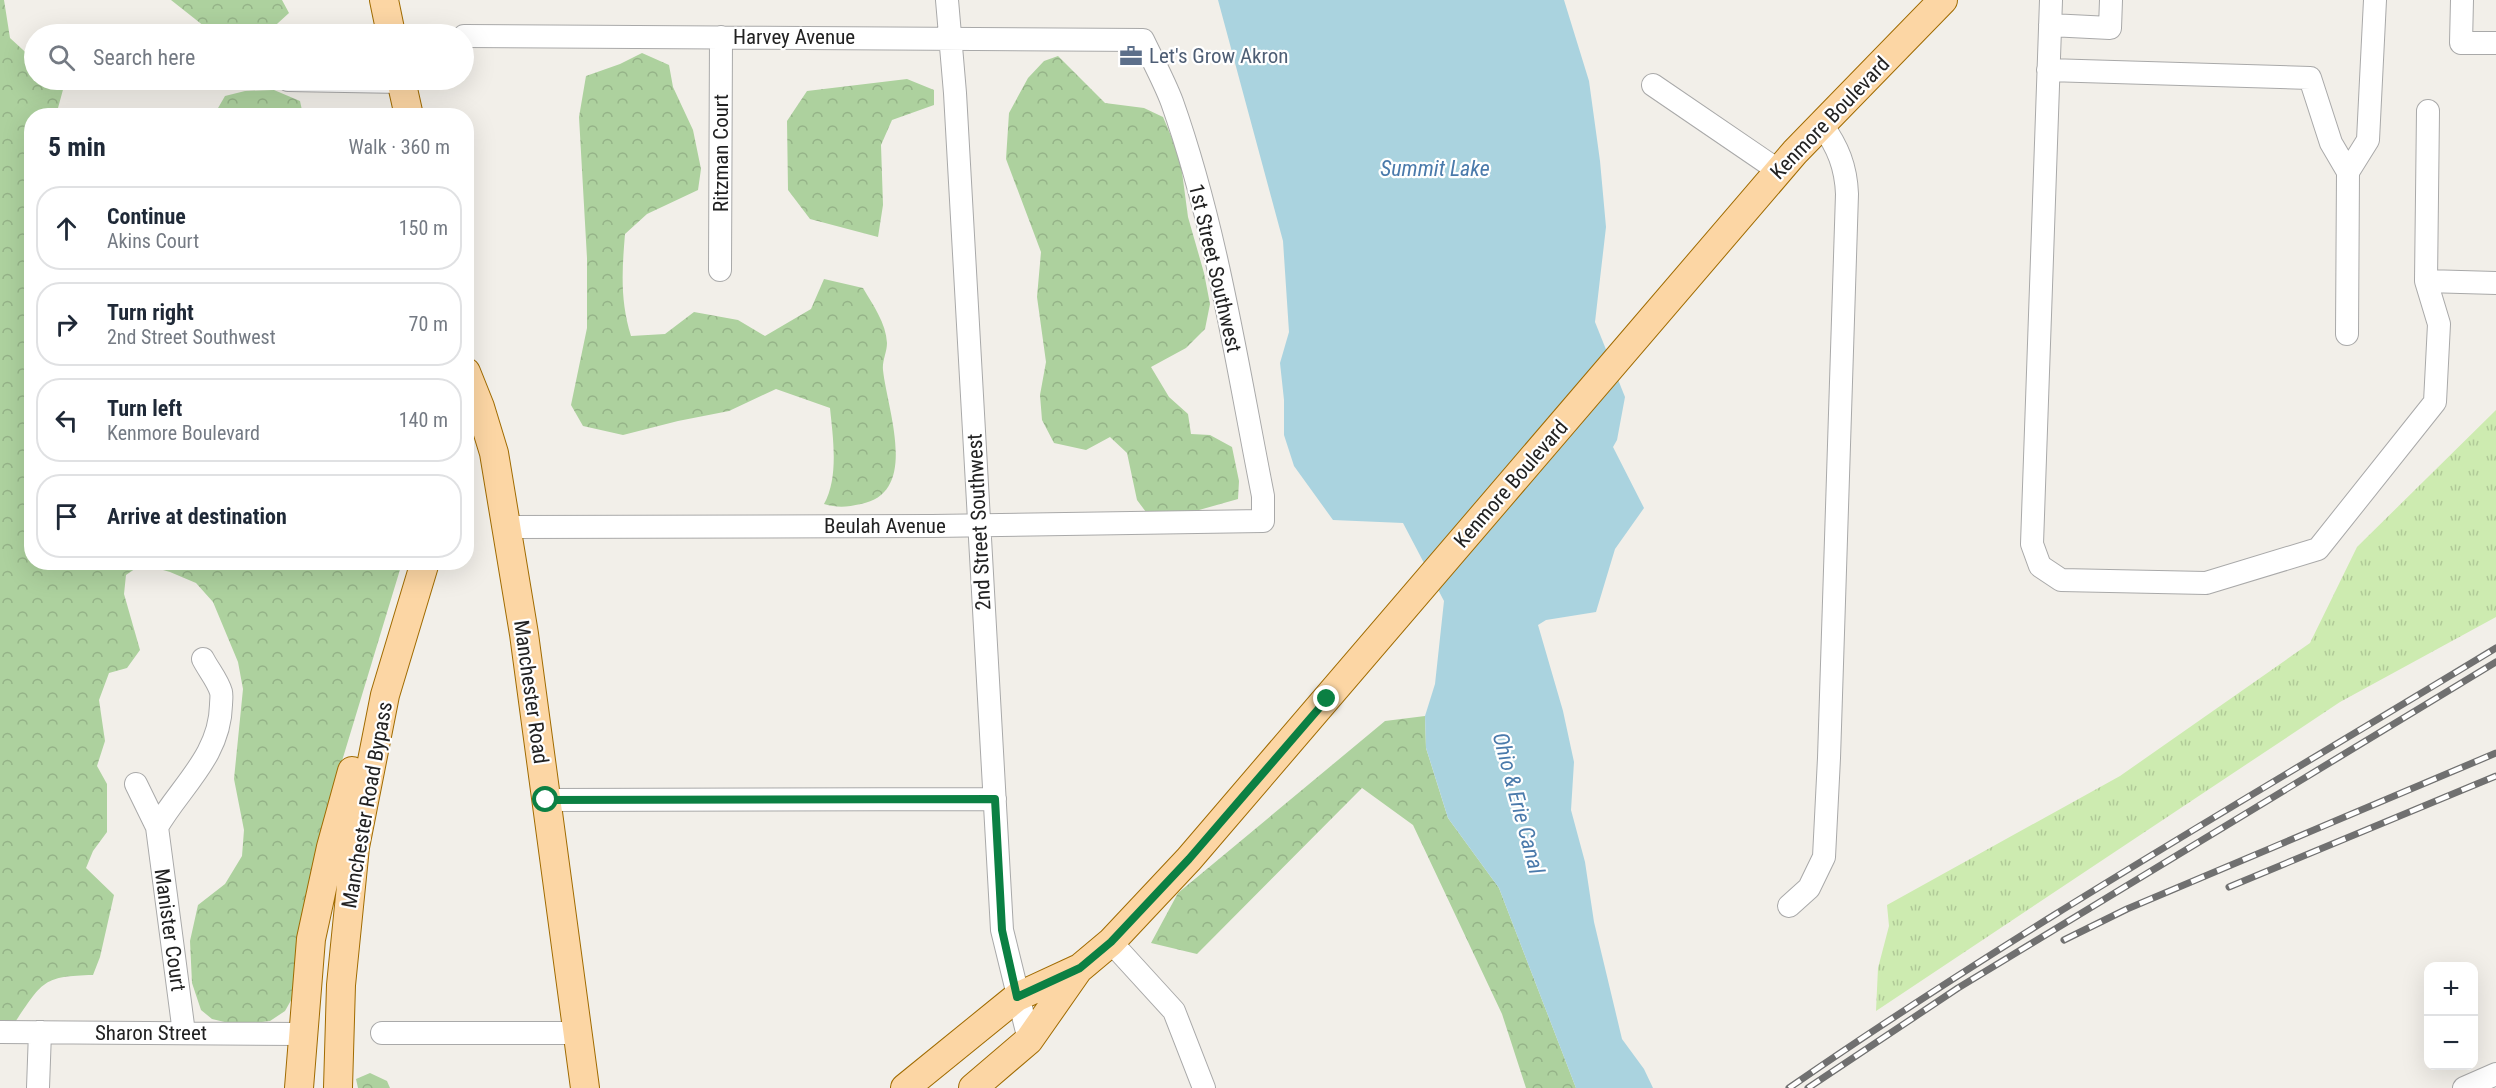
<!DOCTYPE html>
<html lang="en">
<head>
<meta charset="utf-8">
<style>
	body { margin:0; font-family:"Roboto Condensed",sans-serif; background:#f6f6f7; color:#1f2937 }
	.controls { position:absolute; right:18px; bottom:18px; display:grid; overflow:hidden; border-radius:12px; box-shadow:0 6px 24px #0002 }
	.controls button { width:54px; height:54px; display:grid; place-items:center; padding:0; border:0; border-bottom:2px solid #e0e1e3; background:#fff; color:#1f2937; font:30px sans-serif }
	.stop { position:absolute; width:18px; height:18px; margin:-14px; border:4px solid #0b8043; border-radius:50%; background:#fff }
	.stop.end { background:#0b8043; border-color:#fff; box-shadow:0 2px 6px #0008 }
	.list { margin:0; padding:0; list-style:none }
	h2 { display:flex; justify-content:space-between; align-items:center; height:78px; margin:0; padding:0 24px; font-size:26px }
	h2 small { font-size:20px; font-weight:400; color:#747a83 }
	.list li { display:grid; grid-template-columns:39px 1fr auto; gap:18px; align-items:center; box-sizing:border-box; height:84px; margin:0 12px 12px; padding:0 12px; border:2px solid #e0e1e3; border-radius:24px }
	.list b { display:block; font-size:22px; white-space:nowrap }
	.list p { margin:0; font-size:20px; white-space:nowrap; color:#747a83 }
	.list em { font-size:20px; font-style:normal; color:#747a83 }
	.icon { flex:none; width:33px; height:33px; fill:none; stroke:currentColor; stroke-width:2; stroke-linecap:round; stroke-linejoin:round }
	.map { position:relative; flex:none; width:2496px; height:1088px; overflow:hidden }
	.search { position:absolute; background:#fff; box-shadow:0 6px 24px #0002; left:24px; top:24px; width:450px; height:66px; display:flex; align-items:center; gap:15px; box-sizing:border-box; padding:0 21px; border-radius:33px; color:#747a83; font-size:22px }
	.panel { position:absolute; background:#fff; box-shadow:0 6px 24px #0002; left:24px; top:108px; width:450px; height:462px; border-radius:24px }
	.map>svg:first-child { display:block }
</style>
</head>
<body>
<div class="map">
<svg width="2496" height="1088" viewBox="0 0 2496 1088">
	<defs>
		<pattern id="grass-tufts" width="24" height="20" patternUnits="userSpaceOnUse" patternTransform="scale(1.5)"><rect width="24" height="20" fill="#cdebb0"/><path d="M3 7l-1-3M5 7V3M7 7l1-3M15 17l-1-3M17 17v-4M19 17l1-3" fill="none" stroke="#b0c997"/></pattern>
		<pattern id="forest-crowns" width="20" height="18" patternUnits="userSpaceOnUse" patternTransform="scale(1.5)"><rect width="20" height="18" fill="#add19e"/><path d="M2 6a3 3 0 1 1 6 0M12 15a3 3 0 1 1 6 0" fill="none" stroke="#95b388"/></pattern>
	</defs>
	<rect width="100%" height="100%" fill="#f2efe9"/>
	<!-- grass -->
	<path fill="url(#grass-tufts)" d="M2496,410V617L2340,702L1876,1011L1878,968L1889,926L1887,905L2120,776L2310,643L2357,547Z"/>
	<!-- forest -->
	<path fill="url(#forest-crowns)" d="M0,0H4L10,38L34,60V80H55L64,86L58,108L59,115L32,116V562L402,563L335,784L294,995L285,1011L270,1021L237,1025L212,1019L201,1010L192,983L190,941L198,905L225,884L242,856L244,830L234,779L243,689L238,662L213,602L196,583L170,572L142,564L126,575L124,594L140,650L127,668L109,673L99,700L105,741L97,766L107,784V832L93,851L86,868L114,895L100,957L93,975C42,976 43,982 15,1022L0,1024Z
		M171,0H282L289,13L266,34H214Z
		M642,53L669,65L673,87L693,130L701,169L698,190L647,214L625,234C622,270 620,301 631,336L665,334L694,312L738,320L765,336L811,309L824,279L863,288C873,305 886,323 887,343C887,352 882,361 883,370C887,409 920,493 861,504C847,507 838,508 824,504C839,477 833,438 830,408L776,389L729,411L678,421L623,435L583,426L571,405L587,328V258L579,117L586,76L620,64Z
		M1058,56L1105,103L1144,108L1163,117L1180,157L1188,217L1204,273L1210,304L1205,329L1186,348L1151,367L1169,397L1188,414L1191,434L1210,435L1232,447L1239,481L1238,499L1192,512H1146L1137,500L1127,453L1110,437L1086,450L1054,443L1042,420L1040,395L1046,362L1037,297L1041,252L1006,159L1009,113L1028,78L1044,61Z
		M907,79L934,90V105L892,120L881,145L883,205L878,237L810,219L788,190L787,121L807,91Z
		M274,90L300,101L303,115H214L225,96L245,91Z
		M1425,716L1426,748L1448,818L1499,888L1576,1088H1526L1502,1014L1413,825L1362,788L1197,954L1151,943L1178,893L1385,721Z
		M370,1073L387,1081L390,1088H358L356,1079Z"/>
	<!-- water -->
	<path fill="#aad3df" d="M1218,0H1564L1589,81L1600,161L1606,227L1595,322L1625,397L1617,440L1613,447L1644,508L1615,549L1596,612L1546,620L1538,625L1563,711L1574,762L1571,810L1585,862L1594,922L1622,1039L1644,1069L1653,1088H1576L1499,888L1448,818L1438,786L1426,748L1425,716L1435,684L1444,601L1403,523L1333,520L1294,466L1284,435V400L1280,363L1289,332L1283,241Z"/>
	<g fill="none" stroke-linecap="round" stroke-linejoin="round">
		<!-- minor casing -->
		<g stroke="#a9a9a9" stroke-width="24">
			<path id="minor" d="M947,0L955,93L1002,930L1029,1040
				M2051,0L2032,544L2040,566L2061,580L2206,583L2318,549L2435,402L2439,324L2426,281L2428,111
				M2462,0L2461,43H2496
				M2050,25L2110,28L2111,0
				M464,36L1143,40C1153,61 1164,81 1172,102C1217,229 1237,365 1263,496V521L932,526L506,527
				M2048,70L2310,78L2331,143L2348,172
				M288,80L402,82
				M1653,85L1779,171
				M720,270L721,37
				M2426,281L2496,283
				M2347,334L2348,172L2368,140L2375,0
				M136,784L157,827L184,1033
				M546,800L995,799
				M157,827C180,787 220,756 221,705C221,701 222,696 221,692C218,681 208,669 203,659
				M1789,906L1809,888L1824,857L1829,758L1847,194C1846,167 1838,147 1822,125
				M1111,942L1174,1011L1204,1088
				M0,1032L302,1034
				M382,1033H578
				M38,1088L40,1032
				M2464,1088L2496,1074"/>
		</g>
		<!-- major casing -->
		<g stroke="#a06b00" stroke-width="30">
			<path id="major" d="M384,0L391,34
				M401,80L409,116
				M466,372L480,407L494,453L524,634L585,1088
				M299,1088L311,939L331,847L352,771
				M338,1088L341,985L355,847L385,695L425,562
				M905,1088L1017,997L1080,968L1111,942L1189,859L1795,152L1943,0
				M973,1088L1029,1040L1078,970"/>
		</g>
		<!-- minor -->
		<use href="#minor" stroke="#fff" stroke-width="22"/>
		<!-- major -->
		<use href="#major" stroke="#fcd6a4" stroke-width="28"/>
		<!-- rail casing -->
		<g stroke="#707070" stroke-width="7">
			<path id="rail" d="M2229,887L2496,776
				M2064,940L2127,909L2496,753
				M1789,1088C2017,930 2259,792 2496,648
				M1808,1088L1958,988L2496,662"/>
		</g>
		<!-- rail -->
		<use href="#rail" stroke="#fff" stroke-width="4.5" stroke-dasharray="14" stroke-linecap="butt"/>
	</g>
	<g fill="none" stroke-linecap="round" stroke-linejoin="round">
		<!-- route -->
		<path stroke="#0b8043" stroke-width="8" d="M546,800L995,799L1002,930L1017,997L1080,968L1111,942L1189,859L1327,699"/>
	</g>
	<!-- icons -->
	<defs>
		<g id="office-bare" transform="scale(1.8)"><path d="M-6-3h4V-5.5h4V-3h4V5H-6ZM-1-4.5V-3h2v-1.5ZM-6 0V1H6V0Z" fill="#5c6f8a" stroke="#fff" stroke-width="2.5" paint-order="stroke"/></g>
	</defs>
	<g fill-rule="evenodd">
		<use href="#office-bare" x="1131" y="56"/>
	</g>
	<g text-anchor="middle" stroke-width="4.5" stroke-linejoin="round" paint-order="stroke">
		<!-- street labels -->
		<g font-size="21" fill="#222" stroke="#fff">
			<text x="794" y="44">Harvey Avenue</text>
			<text transform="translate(1830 118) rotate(-46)" y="7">Kenmore Boulevard</text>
			<text transform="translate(721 153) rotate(-90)" y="7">Ritzman Court</text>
			<text transform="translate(1215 268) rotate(77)" y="7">1st Street Southwest</text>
			<text transform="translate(1511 484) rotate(-49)" y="7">Kenmore Boulevard</text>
			<text transform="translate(979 522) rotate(-93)" y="7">2nd Street Southwest</text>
			<text x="885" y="533">Beulah Avenue</text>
			<text transform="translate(531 692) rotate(82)" y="7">Manchester Road</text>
			<text transform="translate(367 805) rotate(-80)" y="7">Manchester Road Bypass</text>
			<text transform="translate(170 930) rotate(82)" y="7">Manister Court</text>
			<text x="151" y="1040">Sharon Street</text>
		</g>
		<!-- service labels -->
		<g font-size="21" fill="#4e5e75" stroke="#fff" text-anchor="start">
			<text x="1149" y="63">Let's Grow Akron</text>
		</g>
		<!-- water labels -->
		<g font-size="22" font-style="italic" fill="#4a7aab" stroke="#fff">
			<text x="1435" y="176">Summit Lake</text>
			<text transform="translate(1519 803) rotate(75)" y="8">Ohio &amp; Erie Canal</text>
		</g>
	</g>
</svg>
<div class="controls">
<button>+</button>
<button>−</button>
</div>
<div class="stop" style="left:546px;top:800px"></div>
<div class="stop end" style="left:1327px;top:699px"></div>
<div class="search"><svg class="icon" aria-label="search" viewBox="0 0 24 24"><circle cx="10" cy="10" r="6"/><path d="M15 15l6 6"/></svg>Search here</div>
<section class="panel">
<h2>5 min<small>Walk · 360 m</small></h2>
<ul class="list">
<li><svg class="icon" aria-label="ahead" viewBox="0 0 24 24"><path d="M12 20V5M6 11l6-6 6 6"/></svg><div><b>Continue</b><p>Akins Court</p></div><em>150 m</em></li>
<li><svg class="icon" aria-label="right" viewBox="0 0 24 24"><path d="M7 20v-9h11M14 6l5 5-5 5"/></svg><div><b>Turn right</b><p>2nd Street Southwest</p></div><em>70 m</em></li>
<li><svg class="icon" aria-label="left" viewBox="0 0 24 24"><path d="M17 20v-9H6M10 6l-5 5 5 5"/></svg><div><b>Turn left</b><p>Kenmore Boulevard</p></div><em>140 m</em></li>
<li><svg class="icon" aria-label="arrive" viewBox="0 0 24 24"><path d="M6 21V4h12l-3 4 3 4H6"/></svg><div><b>Arrive at destination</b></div></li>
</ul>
</section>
</div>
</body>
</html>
